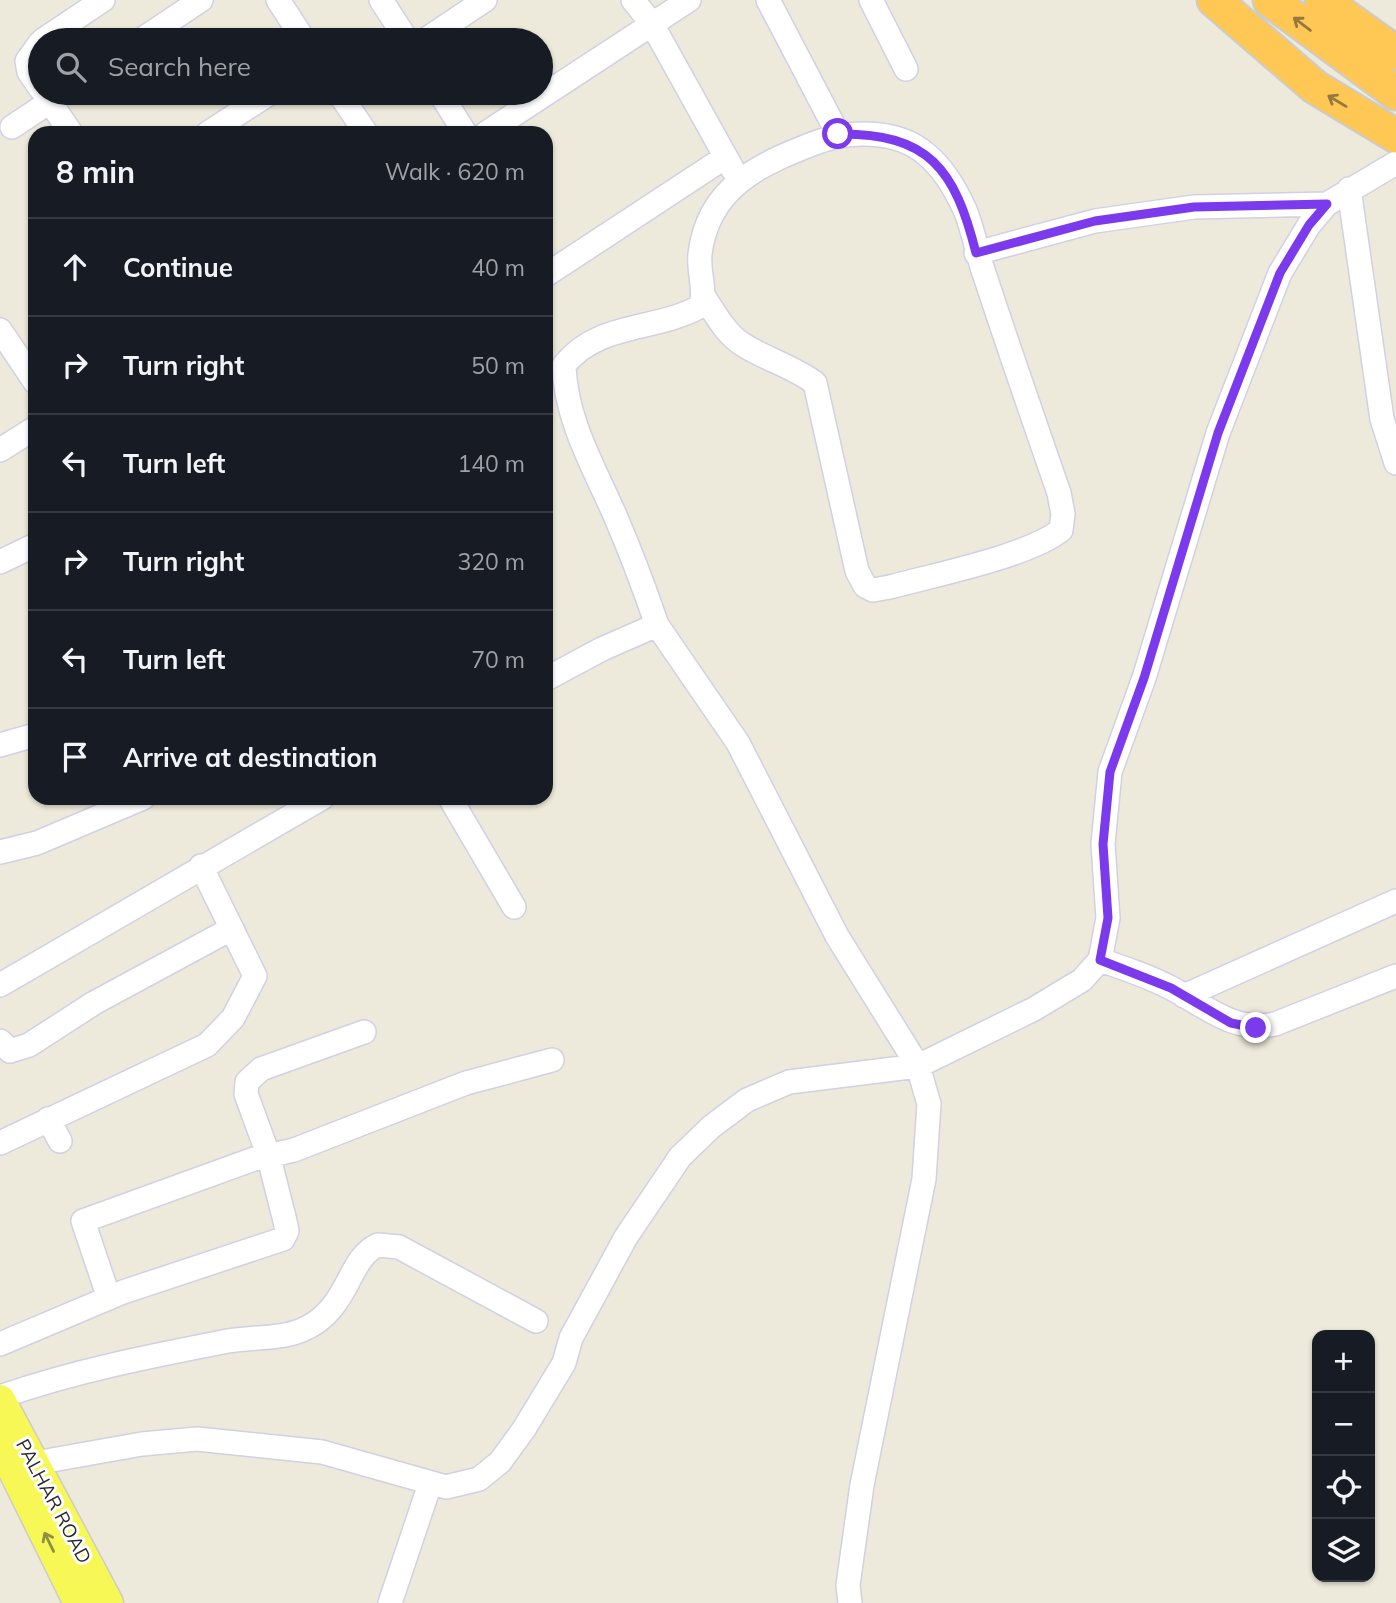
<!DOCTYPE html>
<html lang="en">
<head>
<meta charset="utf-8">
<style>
	body { margin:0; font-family:Mulish,sans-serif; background:#242831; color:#f1f3f6 }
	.controls { position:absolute; right:21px; bottom:21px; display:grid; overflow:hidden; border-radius:14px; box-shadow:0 2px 5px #0004 }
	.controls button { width:63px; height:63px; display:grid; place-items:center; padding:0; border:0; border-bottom:2px solid #363941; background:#171b24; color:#f1f3f6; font:35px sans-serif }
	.stop { position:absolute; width:21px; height:21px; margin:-16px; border:5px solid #7c3aed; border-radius:50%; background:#fff }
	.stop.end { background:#7c3aed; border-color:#fff; box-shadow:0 2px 7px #0008 }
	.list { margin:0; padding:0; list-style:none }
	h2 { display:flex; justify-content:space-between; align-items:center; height:91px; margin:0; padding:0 28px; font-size:30px }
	h2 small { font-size:23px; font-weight:400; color:#9ea1a6 }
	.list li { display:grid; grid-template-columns:46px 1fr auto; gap:21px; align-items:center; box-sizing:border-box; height:98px; padding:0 28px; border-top:2px solid #363941 }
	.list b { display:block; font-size:26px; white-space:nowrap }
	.list em { font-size:23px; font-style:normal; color:#9ea1a6 }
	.icon { flex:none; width:38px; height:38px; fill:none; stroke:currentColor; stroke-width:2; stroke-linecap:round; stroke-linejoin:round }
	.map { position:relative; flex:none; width:1396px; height:1603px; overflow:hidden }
	.search { position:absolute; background:#171b24; box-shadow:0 2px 5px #0004; left:28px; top:28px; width:525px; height:77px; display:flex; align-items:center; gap:18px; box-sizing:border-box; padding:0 24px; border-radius:38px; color:#9ea1a6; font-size:26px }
	.panel { position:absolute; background:#171b24; box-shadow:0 2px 5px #0004; left:28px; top:126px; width:525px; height:679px; border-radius:21px }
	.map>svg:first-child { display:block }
</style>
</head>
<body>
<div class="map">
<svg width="1396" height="1603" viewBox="0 0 1396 1603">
	<rect width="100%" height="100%" fill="#edeadb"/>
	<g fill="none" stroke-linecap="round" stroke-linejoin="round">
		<!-- minor casing -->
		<g stroke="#d1d0e4" stroke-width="26">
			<path id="minor" d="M278,0L304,40
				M381,0L407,40
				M633,0L652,24L733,170
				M768,0L838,134
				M871,0L906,69
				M43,40L103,0
				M141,40L201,0
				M425,40L485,0
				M40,43L27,61L29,72L40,88
				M44,93L71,133
				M339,93L366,133
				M440,93L465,133
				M12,127L63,93
				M208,133L270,93
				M486,133L689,0
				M1349,189L1382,419L1396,463
				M976,253L1095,221L1194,207L1327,204
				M546,275L724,158
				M0,330L35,382
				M0,450L35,428
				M0,562L35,545
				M657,625C644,587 630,550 614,513C593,466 565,417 564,365C600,321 655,332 701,306C706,289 698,271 700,254C708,187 760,164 815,143C848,130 897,129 926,154C943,168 956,190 965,210C974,231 977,255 985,276C1009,349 1034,421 1059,493L1063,514L1061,530C1029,556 934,575 890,587L873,590L865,586L857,571L815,383C792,366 765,359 742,344C725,333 715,313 704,297
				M546,679L602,649L657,625L738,743L837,936L918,1066L929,1104L924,1179L862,1485L848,1585L850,1603
				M0,745L35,735
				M450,798L514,907
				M0,852L37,843L143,798
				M1100,960C1124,968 1148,976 1171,988C1206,1006 1233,1033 1275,1024L1396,976
				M0,985L322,798
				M1184,996L1396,901
				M0,1041L10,1051L29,1045L94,1003L231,929
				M48,1119L60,1141
				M0,1143L207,1045L233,1018L255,976L201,866
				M109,1298L83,1221L254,1159L294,1150L466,1083L552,1060
				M0,1344L123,1292L283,1239L287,1231L285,1221L268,1154L246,1094L247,1082L261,1069L364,1032
				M0,1397C74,1371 151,1356 228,1341C251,1337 281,1339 302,1330C350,1310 347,1258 378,1245L399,1247L536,1321
				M20,1469L35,1463L142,1444L197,1439L322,1452L446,1487L479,1479L500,1462L524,1429L564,1363L571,1338L626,1237L680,1157L711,1127L747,1100L789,1082L918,1066L1034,1009L1082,980L1100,960L1108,918L1103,844L1110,772L1144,678L1218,433L1280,273L1309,225L1327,204L1396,163
				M390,1603L430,1484"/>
		</g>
		<!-- major casing -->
		<g stroke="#ccc" stroke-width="33">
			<path id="major" d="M0,1400L108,1603
				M0,1443L79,1603"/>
		</g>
		<!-- highway casing -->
		<g stroke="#ccc" stroke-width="37">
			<path id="highway" d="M1214,0L1315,87L1396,136
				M1270,0L1396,93
				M1322,0L1396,53"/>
		</g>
		<!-- minor -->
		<use href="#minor" stroke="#fff" stroke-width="23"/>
		<!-- major -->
		<use href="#major" stroke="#f7f855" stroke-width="30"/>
		<!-- highway -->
		<use href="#highway" stroke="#ffc754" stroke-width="33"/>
	</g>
	<!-- one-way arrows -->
	<defs><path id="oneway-shaft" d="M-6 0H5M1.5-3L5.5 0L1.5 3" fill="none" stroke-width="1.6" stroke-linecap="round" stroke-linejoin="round" transform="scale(1.75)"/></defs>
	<g stroke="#94783f">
		<use href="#oneway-shaft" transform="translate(1302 24) rotate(-143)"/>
		<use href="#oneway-shaft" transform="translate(1337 101) rotate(-149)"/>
	</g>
	<use stroke="#909140" href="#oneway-shaft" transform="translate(49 1542) rotate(-116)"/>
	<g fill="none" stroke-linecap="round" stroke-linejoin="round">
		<!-- route -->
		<path stroke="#7c3aed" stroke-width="9" d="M838,134C929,133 955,169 976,253L1095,221L1194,207L1327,204L1309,225L1280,273L1218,433L1144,678L1110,772L1103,844L1108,918L1100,960L1171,988L1231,1023L1256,1028"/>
	</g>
	<g text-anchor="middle" stroke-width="6" stroke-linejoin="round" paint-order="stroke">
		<!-- street labels -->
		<g font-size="19" fill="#2a2a2a" stroke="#fff">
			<text transform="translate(54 1501) rotate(62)" y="7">PALHAR ROAD</text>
		</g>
	</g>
</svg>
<div class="controls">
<button>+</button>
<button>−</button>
<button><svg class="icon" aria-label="locate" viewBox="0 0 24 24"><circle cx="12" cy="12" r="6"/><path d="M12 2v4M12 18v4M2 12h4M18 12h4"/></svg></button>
<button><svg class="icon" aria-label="layers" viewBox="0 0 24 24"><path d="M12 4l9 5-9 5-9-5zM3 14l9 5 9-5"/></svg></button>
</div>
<div class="stop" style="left:838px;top:134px"></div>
<div class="stop end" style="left:1256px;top:1028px"></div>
<div class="search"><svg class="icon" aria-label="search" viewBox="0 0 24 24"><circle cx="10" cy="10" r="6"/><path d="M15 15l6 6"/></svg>Search here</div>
<section class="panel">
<h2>8 min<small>Walk · 620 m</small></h2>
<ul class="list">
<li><svg class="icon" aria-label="ahead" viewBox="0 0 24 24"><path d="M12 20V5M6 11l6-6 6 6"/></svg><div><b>Continue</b></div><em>40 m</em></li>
<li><svg class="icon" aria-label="right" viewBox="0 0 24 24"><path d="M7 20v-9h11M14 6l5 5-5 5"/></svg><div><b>Turn right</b></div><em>50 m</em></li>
<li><svg class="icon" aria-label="left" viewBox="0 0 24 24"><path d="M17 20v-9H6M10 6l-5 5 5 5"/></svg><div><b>Turn left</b></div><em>140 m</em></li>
<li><svg class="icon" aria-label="right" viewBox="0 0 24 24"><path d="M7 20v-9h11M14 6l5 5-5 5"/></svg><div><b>Turn right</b></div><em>320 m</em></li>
<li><svg class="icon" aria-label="left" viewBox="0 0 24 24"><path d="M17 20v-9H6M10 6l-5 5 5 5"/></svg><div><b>Turn left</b></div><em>70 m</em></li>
<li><svg class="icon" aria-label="arrive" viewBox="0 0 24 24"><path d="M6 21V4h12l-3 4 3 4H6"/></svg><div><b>Arrive at destination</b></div></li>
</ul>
</section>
</div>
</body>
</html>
